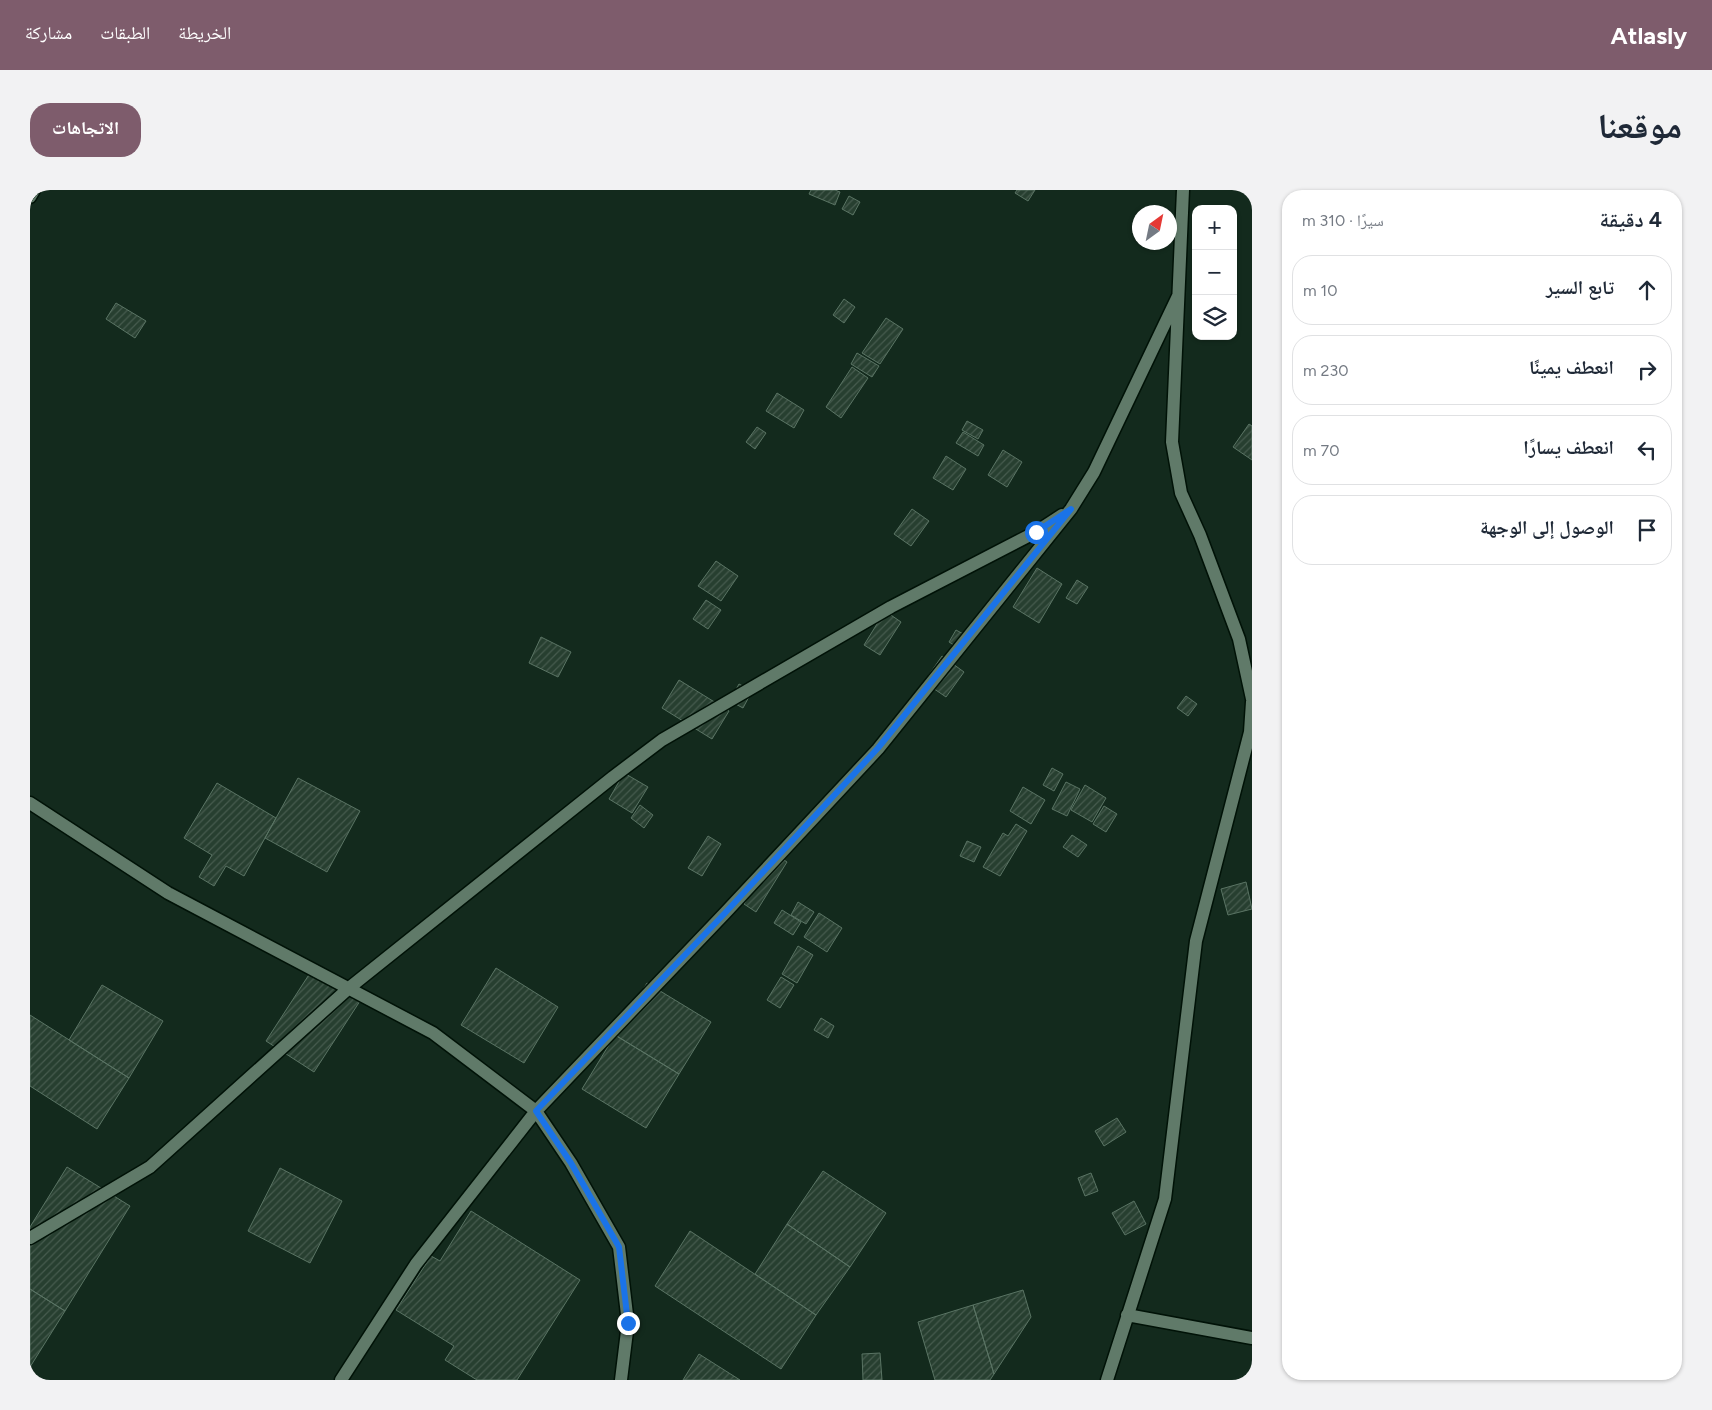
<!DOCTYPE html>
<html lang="ar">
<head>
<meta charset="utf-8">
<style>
	body { margin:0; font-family:Figtree,"Noto Naskh Arabic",sans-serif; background:#f2f2f3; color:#1f2937; direction:rtl }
	.controls { position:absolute; right:15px; top:15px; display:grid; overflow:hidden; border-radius:10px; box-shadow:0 1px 4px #0004 }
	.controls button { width:45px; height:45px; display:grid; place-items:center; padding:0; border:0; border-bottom:1px solid #e0e1e3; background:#fff; color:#1f2937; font:25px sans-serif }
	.compass { position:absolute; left:1102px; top:15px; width:45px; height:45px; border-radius:50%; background:#fff; box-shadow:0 1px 4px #0004; rotate:33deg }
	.stop { position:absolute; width:15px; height:15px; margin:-11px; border:4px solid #1a73e8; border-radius:50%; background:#fff }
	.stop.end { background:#1a73e8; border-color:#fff; box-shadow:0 1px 5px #0008 }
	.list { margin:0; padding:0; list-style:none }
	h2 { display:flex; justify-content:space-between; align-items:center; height:65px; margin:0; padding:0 20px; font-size:21px }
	h2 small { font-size:16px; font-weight:400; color:#747a83 }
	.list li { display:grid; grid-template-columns:32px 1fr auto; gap:15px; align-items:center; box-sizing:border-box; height:70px; margin:0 10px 10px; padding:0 10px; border:1px solid #e0e1e3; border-radius:20px }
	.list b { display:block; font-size:19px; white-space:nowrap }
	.list em { font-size:16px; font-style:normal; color:#747a83 }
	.icon { flex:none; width:28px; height:28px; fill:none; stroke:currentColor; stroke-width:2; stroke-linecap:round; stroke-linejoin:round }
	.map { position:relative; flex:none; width:1222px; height:1190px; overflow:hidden; direction:ltr; border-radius:20px }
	header { display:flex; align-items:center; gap:30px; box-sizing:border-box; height:70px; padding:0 25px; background:#7e5c6c; color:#fff }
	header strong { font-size:24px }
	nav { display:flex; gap:28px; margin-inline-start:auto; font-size:18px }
	.intro { display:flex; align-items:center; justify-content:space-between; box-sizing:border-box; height:120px; padding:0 30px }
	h1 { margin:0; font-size:35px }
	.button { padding:12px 22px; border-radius:20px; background:#7e5c6c; color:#fff; font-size:18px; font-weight:700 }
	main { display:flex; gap:30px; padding:0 30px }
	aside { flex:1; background:#fff; border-radius:20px; box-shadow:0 1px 4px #0004 }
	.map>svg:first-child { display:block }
</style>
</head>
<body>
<header>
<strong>Atlasly</strong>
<nav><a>الخريطة</a><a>الطبقات</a><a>مشاركة</a></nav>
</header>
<div class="intro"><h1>موقعنا</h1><a class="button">الاتجاهات</a></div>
<main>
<aside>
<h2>4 دقيقة<small>سيرًا · 310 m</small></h2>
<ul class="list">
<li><svg class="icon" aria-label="ahead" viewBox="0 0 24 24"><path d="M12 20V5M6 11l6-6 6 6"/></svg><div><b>تابع السير</b></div><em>10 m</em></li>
<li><svg class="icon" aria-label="right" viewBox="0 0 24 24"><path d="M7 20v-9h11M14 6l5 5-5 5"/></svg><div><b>انعطف يمينًا</b></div><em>230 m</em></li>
<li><svg class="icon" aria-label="left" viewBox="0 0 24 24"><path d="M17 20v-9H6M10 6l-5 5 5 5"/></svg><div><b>انعطف يسارًا</b></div><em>70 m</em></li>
<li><svg class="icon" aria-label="arrive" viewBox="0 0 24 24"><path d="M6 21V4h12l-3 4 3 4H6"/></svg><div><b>الوصول إلى الوجهة</b></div></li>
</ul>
</aside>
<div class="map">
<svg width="1222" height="1190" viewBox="0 0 1222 1190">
	<defs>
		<pattern id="building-hatch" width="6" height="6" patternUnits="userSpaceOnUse" patternTransform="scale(1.25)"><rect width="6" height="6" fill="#273f30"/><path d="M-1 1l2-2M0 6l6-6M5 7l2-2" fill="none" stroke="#465b4e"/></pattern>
	</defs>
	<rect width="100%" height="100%" fill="#132a1d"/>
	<!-- building -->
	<path fill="url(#building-hatch)" stroke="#5a7464" d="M781,0H805L810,2L805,15L779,4Z
		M987,0H1005L998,11L985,3Z
		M819,6L830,12L823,25L812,19Z
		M814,109L825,117L814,133L803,125Z
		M86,113L116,131L105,148L76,129Z
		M856,128L873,139L850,174L832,163Z
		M827,163L849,176L842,187L821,174Z
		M822,177L838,188L811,228L796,217Z
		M747,203L774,220L764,238L736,221Z
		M937,231L953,240L948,249L932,240Z
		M1219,234L1222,236V270L1203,257Z
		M727,237L736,243L725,259L716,252Z
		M933,242L954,255L948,266L926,253Z
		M973,260L992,272L977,297L958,285Z
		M916,266L936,279L923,300L903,288Z
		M882,319L899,331L881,356L864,344Z
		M686,371L708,386L691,411L668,396Z
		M1007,378L1032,394L1009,433L983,417Z
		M1047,390L1058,397L1047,414L1036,408Z
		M676,410L691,420L678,439L663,429Z
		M855,421L871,432L850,465L834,455Z
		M926,440L937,446L930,459L919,452Z
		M511,447L541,462L528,487L499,473Z
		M912,466L934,482L916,507L894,492Z
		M649,490L699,521L682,549L632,518Z
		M709,494L722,501L713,518L700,511Z
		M1156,506L1167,514L1158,526L1147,518Z
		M1022,578L1033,584L1024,601L1013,595Z
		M594,583L618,597L602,623L579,609Z
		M268,588L330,621L297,682L235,648Z
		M1036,592L1050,599L1037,626L1022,619Z
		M187,593L246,628L214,686L196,676L184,696L169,687L182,665L154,648Z
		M1055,595L1076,608L1062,632L1041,620Z
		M993,597L1015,610L1001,634L980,621Z
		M610,615L623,625L614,638L601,628Z
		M1074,616L1087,624L1076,642L1063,634Z
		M986,634L997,641L970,686L953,677L973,643L978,646Z
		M1042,645L1057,655L1048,667L1033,657Z
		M678,646L691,654L672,686L658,678Z
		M937,651L951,657L944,672L930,666Z
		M745,664L757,672L726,722L714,714Z
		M1216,692L1222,719L1198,725L1191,699Z
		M768,712L784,722L776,734L761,725Z
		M752,720L771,732L763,745L744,733Z
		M789,723L812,738L797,762L774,747Z
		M768,756L783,765L767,793L752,784Z
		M466,778L528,817L494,873L431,835Z
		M282,780L330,811L284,882L236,851Z
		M751,787L764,795L750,818L737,810Z
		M617,793L681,832L649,884L585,845Z
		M72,795L133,831L99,888L39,850Z
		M0,825L99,888L67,939L0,896Z
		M791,828L804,836L798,848L784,840Z
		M585,845L649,884L616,938L552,899Z
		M1087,928L1096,942L1074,956L1065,941Z
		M37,977L100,1016L35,1121L0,1099V1037Z
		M250,978L312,1011L280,1073L218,1041Z
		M793,981L856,1023L820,1077L757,1034Z
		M1061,983L1068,1001L1055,1006L1048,988Z
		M1104,1011L1116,1034L1095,1045L1082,1023Z
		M441,1021L550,1090L487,1190H447L415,1170L424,1156L366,1120L401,1066L410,1071Z
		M757,1034L820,1077L786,1125L725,1084Z
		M660,1041L786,1125L751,1179L625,1096Z
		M0,1099L35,1121L0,1177Z
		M993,1100L1001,1127L964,1184L943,1115Z
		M943,1115L964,1184L960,1190H905L888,1132Z
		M850,1163L852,1190H833L832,1164Z
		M669,1164L710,1190H653Z"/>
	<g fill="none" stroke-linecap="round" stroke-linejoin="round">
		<!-- street casing -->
		<g stroke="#001207" stroke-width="15">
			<path id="street" d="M1153,0L1142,252L1151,303L1170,345L1209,449L1222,509
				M0,613L138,703L403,843L506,921L541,973L589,1057L598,1133L591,1190
				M0,1048L120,977L319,798L583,587L632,550L861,417L1006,342L1032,325
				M1097,1125L1222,1148
				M311,1190L386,1074L506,921L695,723L848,559L1041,319L1064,282L1148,106
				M1077,1190L1135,1009L1166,751L1220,542L1222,512"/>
		</g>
		<!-- secondary casing -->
		<g stroke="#001207" stroke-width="15">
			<path id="secondary" d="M0,7L4,0"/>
		</g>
		<!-- street -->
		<use href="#street" stroke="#607a69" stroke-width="12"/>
		<!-- secondary -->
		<use href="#secondary" stroke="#607a69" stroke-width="12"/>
	</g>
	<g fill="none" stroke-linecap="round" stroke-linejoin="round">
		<!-- route -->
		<path stroke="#1a73e8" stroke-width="6" d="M598,1133L589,1057L541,973L506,921L695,723L848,558L1041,319L1006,342"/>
	</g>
</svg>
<div class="controls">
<button>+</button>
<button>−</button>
<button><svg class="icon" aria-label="layers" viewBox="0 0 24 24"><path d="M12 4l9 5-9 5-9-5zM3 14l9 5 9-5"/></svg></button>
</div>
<svg class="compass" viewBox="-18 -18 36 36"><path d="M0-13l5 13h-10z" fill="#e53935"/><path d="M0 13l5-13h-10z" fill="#747a83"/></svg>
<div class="stop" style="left:1006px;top:342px"></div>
<div class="stop end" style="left:598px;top:1133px"></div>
</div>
</main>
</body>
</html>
